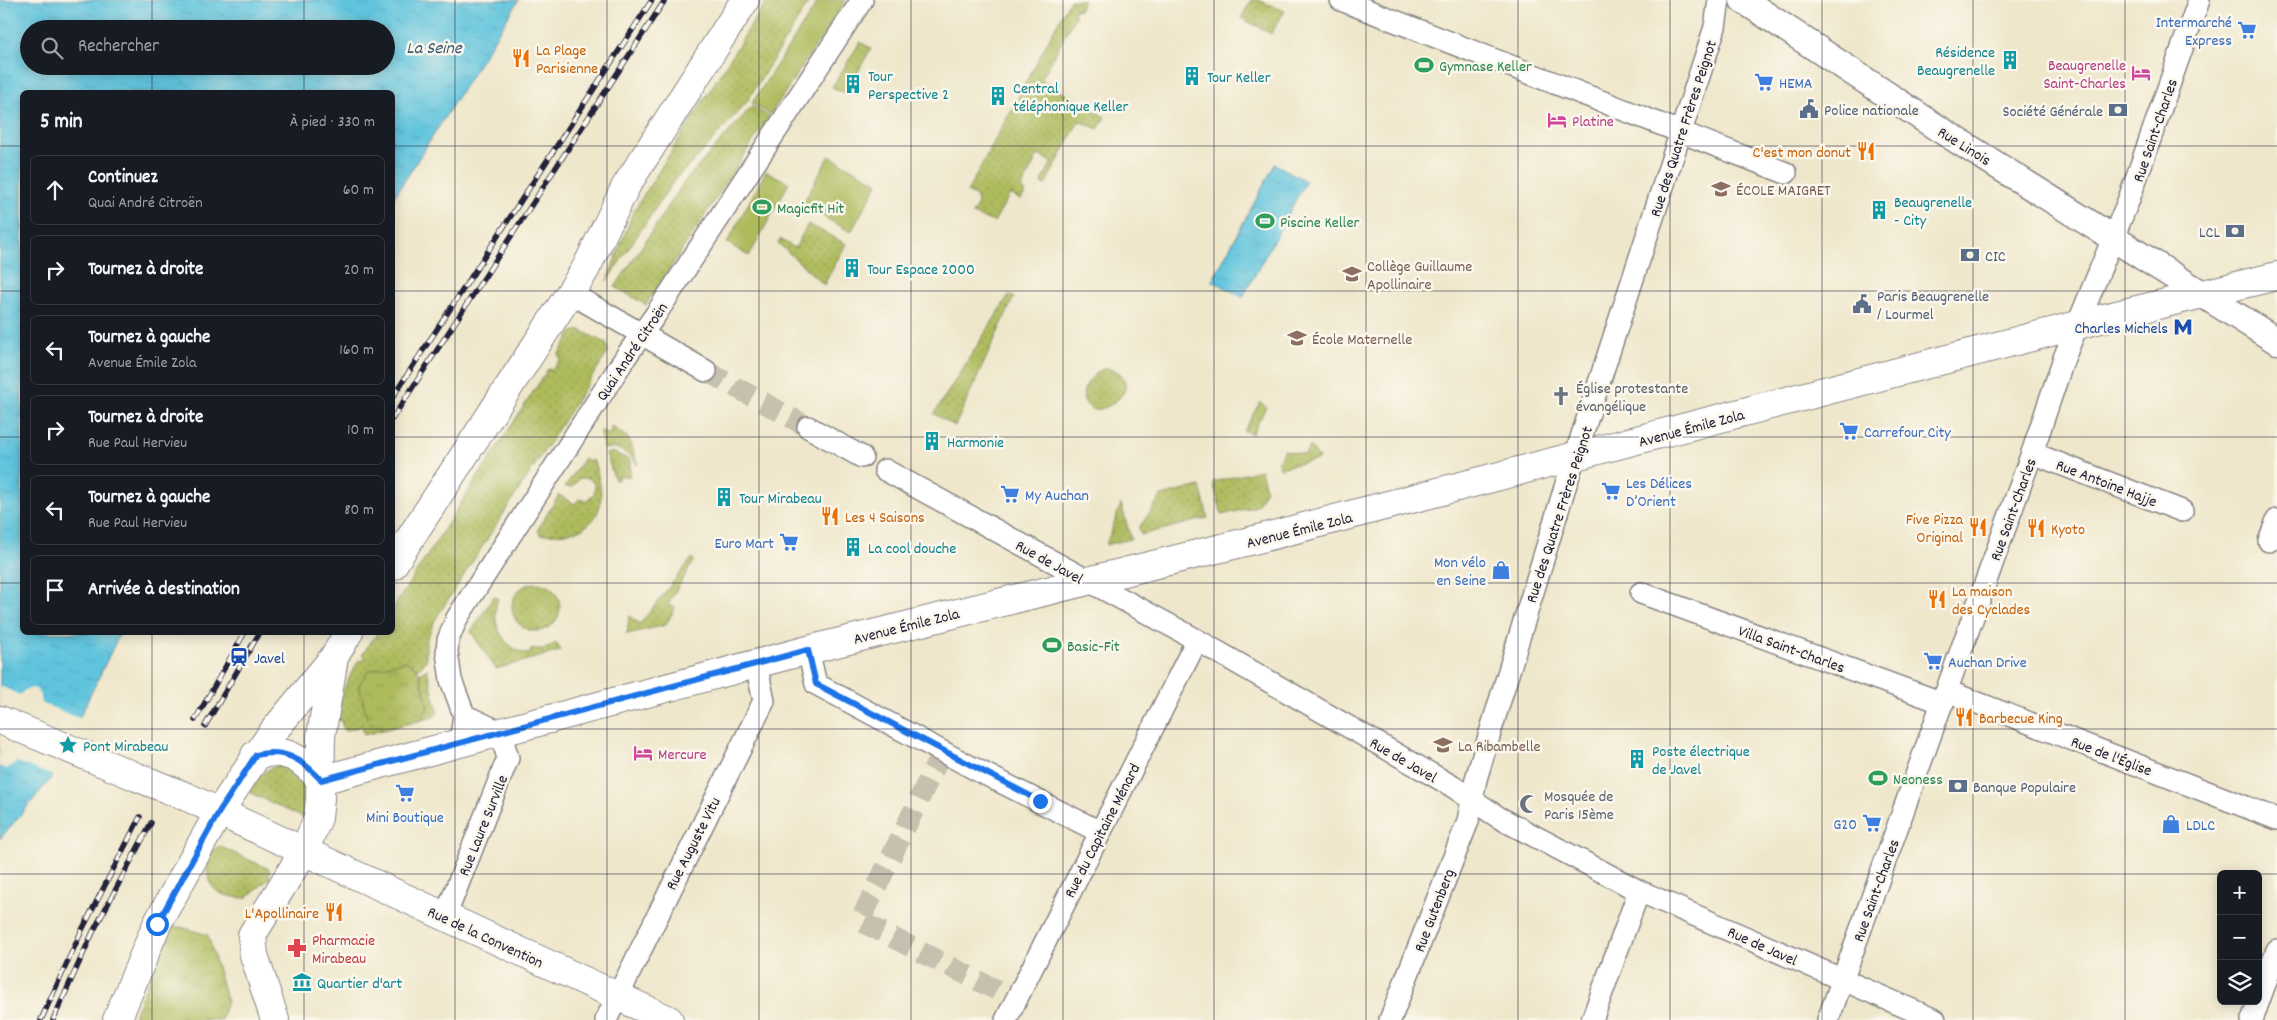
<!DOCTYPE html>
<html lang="fr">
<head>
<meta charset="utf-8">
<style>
	body { margin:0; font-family:Dekko,sans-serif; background:#242831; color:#f1f3f6 }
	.controls { position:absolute; right:15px; bottom:15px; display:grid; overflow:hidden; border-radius:8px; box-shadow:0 2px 12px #0003 }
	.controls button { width:45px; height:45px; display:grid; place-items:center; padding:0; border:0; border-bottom:1px solid #363941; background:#171b24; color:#f1f3f6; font:25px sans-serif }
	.stop { position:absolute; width:15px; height:15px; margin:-11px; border:4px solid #1a73e8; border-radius:50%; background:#fff }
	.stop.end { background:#1a73e8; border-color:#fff; box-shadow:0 1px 5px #0008 }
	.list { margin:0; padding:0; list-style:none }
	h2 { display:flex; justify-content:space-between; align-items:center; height:65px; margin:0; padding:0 20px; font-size:21px }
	h2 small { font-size:16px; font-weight:400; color:#9ea1a6 }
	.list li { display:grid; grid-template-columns:32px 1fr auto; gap:15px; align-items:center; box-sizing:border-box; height:70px; margin:0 10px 10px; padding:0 10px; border:1px solid #363941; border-radius:8px }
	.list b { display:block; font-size:19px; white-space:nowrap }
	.list p { margin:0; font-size:16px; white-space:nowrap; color:#9ea1a6 }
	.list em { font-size:16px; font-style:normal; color:#9ea1a6 }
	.icon { flex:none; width:28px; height:28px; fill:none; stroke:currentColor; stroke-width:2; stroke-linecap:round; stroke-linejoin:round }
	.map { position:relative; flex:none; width:2277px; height:1020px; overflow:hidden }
	.search { position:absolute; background:#171b24; box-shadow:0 2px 12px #0003; left:20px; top:20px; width:375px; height:55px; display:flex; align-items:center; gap:12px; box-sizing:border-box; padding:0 18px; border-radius:28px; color:#9ea1a6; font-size:19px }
	.panel { position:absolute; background:#171b24; box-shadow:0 2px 12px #0003; left:20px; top:90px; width:375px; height:545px; border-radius:8px }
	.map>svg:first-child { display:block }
</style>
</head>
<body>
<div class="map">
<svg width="2277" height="1020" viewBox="0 0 2277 1020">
	<defs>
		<pattern id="grass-dots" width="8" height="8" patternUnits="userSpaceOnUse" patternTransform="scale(1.25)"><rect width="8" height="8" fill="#aebb5d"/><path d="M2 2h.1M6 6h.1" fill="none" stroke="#95a052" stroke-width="1.8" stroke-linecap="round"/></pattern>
		<pattern id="park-crowns" width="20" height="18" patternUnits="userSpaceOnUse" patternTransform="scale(1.25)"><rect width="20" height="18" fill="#aebb5d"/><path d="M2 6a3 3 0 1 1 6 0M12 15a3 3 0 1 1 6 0" fill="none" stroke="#95a052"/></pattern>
		<pattern id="water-ripples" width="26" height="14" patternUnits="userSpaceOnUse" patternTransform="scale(1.25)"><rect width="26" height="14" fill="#60c4dd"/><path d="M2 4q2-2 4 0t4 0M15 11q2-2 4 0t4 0" fill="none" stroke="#53a8bf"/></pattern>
	</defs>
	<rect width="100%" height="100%" fill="#fbf7ec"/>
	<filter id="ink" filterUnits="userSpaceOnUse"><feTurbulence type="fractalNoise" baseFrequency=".02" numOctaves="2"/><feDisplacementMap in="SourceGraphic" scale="10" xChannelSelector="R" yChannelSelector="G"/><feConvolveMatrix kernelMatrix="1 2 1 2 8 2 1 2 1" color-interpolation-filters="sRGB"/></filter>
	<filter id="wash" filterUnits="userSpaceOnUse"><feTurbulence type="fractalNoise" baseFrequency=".0096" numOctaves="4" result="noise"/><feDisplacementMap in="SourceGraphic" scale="20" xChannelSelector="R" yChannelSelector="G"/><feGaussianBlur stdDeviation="1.12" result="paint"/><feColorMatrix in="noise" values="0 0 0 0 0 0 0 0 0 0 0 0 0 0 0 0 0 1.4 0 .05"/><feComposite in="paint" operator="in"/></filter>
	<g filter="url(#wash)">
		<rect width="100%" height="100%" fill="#efe7cb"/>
		<!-- grass -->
		<path fill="url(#grass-dots)" stroke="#686e4c" d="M767,0H810L746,103L694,161L675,179L607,281L633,212Z
			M1070,0H1084L1079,10L1076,9L1074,13L1076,15L1041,80L1105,117L1098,129L1079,121L1045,185L1041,183L1052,162L1038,155L1021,189L1026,192L1021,200L1010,194L994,222L972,214L978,204L977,197L967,192Z
			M1251,0H1258L1285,11L1271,34L1257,26L1258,22L1256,26L1241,18Z
			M860,42L871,48L846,94L832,87Z
			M752,106L769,117L646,305L615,287L685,181Z
			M808,224L846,244L824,285L778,243L780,239L795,248Z
			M1009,295L1014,297L955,426L934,414Z
			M580,330L606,343L608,352L435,620L426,641V661L418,669L405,661L368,722L383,730L364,735L362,726L344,731L341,720L335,719C340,697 347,679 359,660L363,661L365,658L362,655L377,633L392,632L393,608L548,369L552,370L561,358L558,355L572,332Z
			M1103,369C1115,368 1124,373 1126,386C1123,399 1108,409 1095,410C1072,401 1087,377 1103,369Z
			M1260,402L1266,407L1252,434L1244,431Z
			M611,426L628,438L638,465C628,455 622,445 604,449L600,434L602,430L605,434L611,433Z
			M1310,446L1319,459L1280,468L1278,462L1284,450L1305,455Z
			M613,452L630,460V476H618V480H615L606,454Z
			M584,458L588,461L593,460C603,485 609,520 576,531C565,534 552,534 540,535L538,529L559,495L575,504L579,499L586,501L594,495L595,485L589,478H580L572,487H565Z
			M1261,470L1266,490L1257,506L1222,515L1213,482Z
			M1200,486L1208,518L1141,535L1139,528L1161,496Z
			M1121,504L1131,539L1106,545Z
			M692,558L694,560L668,604L675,608L666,625L627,634L629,616L640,624Z
			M512 607a24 24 0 1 1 48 0a24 24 0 1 1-48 0Z
			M494,596L498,598C489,622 504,651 530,654L531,649H543L557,643L560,651L496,669L471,632Z
			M427,669L438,713L433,717L422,720L428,707L420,674Z
			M284,764L309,786L304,818L251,793C251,778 271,766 284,764Z
			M219,846L269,869L270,878L246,898C237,898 225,896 218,892C203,881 204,856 219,846Z"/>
		<!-- park -->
		<path fill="url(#park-crowns)" stroke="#686e4c" d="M405,661L418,669L428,707L422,720L383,730L368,722L359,685L368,671Z
			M181,927L208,935L227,1002L221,1020H132L170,928Z"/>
		<!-- garden -->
		<path fill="#aebb5d" stroke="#686e4c" d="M819,0H846L770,115L752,103Z
			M829,156L878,183L851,232L802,205Z
			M766,171L789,183L749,256L727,243Z"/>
		<!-- water -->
		<path fill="url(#water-ripples)" stroke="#41738c" fill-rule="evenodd" d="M0,0H519L393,199L392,92H22V632L120,633L49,781L0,839ZM29,29H386V66H29Z
			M1275,164L1306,181L1243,297L1212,281Z"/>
		<!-- pier -->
		<path fill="#efe7cb" d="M0,686L20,695L25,690L34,688L39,692L41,703L81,719L54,776L17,762L7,769L0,767Z"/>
	</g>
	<g filter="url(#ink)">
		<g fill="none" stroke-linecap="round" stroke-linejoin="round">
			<!-- minor-tunnel -->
			<path stroke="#c6c0ae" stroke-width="21" stroke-dasharray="21 11" stroke-linecap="butt" d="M706,371L808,427
				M942,752L860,921L1016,1000"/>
			<!-- minor casing -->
			<g stroke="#888483" stroke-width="24">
				<path id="minor" d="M1341,0L1786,173
					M570,293L706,371
					M808,427L862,457
					M2032,453L2182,511
					M885,470L1197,640L1452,786L1498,817L1639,891L1935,1020
					M2269,541L2277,520
					M1641,593L1943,703
					M808,650L816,684L973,768L1100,832
					M1947,691L2277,819
					M460,744L464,715L451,680L447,652L448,640L457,618L627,355L656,314L862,0
					M445,917L508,758L500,732L464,715
					M606,1020L764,701L756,664
					M1006,1020L1197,640
					M1390,1020L1468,821L1476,779L1565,487L1715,27L1719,0
					M1592,1020L1639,891
					M1828,1020L2032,453L2064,358L2129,199L2199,0
					M2252,1020L2277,950"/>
			</g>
			<!-- tertiary casing -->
			<g stroke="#888483" stroke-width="29">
				<path id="tertiary" d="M1743,0L1936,127L2277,341"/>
			</g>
			<!-- secondary casing -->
			<g stroke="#888483" stroke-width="30">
				<path id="secondary" d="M0,720L137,777
					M321,780L808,650L1254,540L2108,317L2277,276
					M187,797L669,1020"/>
			</g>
			<!-- primary casing -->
			<g stroke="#888483" stroke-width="30">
				<path id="primary" d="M392,566L585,270L626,186L745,0
					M255,755C285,747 301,758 321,780
					M117,1020L157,924L219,812L272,733L334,657L349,632
					M275,1020L254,955L252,935L304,851L318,818L320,799L321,736L334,657"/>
			</g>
			<!-- minor -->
			<use href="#minor" stroke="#fff" stroke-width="21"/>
			<!-- tertiary -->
			<use href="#tertiary" stroke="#fff" stroke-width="26"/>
			<!-- secondary -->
			<use href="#secondary" stroke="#fff" stroke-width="28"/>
			<!-- primary -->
			<use href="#primary" stroke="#fff" stroke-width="28"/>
			<!-- rail casing -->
			<g stroke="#22223b" stroke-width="5.5">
				<path id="rail" d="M392,398L652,0
					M392,419L665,0
					M195,720L245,632
					M205,726L260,632
					M41,1020L82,930L140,817
					M53,1020L93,932L151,823"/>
			</g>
			<!-- rail -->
			<use href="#rail" stroke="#fbf7ec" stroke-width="4" stroke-dasharray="11" stroke-linecap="butt"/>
			<!-- secondary-bridge casing -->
			<g stroke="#888483" stroke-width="30" stroke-linecap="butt">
				<path id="secondary-bridge" d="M137,777L187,797"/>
			</g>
			<!-- secondary-bridge -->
			<use href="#secondary-bridge" stroke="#fff" stroke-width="28"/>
		</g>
	</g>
	<g fill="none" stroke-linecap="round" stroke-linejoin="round" filter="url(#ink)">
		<!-- route -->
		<path stroke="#1a73e8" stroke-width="6" d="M157,924L219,812L256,755C284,748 302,759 321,780L808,650L816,684L1040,801"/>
	</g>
	<!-- grid -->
	<path fill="none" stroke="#22223b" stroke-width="1" stroke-opacity="0.55" d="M152,0V29M304,0V29M455,0V1020M607,0V1020M759,0V1020M911,0V1020M1063,0V1020M1214,0V1020M1366,0V1020M1518,0V1020M1670,0V1020M1822,0V1020M1973,0V1020M2125,0V1020M152,66V92M304,66V92M0,146H22M392,146H2277M0,291H22M392,291H2277M0,437H22M392,437H2277M0,583H22M392,583H2277M152,632V1020M304,632V1020M0,729H2277M0,874H2221M2258,874H2277"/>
	<!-- icons -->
	<defs>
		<g id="supermarket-bare" transform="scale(1.5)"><path d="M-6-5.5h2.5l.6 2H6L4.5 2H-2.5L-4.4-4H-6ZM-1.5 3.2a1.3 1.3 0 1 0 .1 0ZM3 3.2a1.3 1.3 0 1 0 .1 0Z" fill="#3f7fe0" stroke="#fbf7ec" stroke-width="2.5" paint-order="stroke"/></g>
		<g id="restaurant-bare" transform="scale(1.5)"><path d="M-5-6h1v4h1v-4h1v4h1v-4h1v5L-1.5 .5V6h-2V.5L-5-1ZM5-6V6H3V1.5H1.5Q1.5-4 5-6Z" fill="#e8710a" stroke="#fbf7ec" stroke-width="2.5" paint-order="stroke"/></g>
		<g id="building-bare" transform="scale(1.5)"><path d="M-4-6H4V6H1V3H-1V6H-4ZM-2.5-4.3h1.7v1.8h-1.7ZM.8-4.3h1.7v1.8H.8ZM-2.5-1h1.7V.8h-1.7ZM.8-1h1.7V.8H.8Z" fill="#0f9aa8" stroke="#fbf7ec" stroke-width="2.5" paint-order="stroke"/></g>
		<g id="stadium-bare" transform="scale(1.5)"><path d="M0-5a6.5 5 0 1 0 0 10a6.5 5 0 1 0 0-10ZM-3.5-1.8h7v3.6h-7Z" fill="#2e9e5b" stroke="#fbf7ec" stroke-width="2.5" paint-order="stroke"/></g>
		<g id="hotel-bare" transform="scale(1.5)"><path d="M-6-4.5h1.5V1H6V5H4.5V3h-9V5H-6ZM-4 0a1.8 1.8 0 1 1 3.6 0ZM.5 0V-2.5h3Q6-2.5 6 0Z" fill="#d1479c" stroke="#fbf7ec" stroke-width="2.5" paint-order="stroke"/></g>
		<g id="civic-bare" transform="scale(1.5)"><path d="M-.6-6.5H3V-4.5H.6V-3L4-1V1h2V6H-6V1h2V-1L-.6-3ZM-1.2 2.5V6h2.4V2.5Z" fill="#5c6f8a" stroke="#fbf7ec" stroke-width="2.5" paint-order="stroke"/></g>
		<g id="bank-bare" transform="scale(1.5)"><path d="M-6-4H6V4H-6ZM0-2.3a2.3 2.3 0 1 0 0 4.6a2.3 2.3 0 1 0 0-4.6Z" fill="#5c6f8a" stroke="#fbf7ec" stroke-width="2.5" paint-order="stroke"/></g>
		<g id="school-bare" transform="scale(1.5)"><path d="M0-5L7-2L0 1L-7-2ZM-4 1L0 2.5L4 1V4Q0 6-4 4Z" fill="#8d6e63" stroke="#fbf7ec" stroke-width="2.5" paint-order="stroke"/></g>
		<g id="metro-bare" transform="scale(1.5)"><path d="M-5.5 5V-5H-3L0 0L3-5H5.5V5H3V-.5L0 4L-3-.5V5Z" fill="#1a4fb4" stroke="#fbf7ec" stroke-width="2.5" paint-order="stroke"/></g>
		<g id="church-bare" transform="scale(1.5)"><path d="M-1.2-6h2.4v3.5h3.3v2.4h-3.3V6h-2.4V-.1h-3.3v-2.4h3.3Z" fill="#6b7280" stroke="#fbf7ec" stroke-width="2.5" paint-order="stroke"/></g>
		<g id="shop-bare" transform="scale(1.5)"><path d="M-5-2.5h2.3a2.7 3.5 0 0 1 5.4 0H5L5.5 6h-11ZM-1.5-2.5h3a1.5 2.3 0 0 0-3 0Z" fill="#3f7fe0" stroke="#fbf7ec" stroke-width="2.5" paint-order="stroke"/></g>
		<g id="station-bare" transform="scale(1.5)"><path d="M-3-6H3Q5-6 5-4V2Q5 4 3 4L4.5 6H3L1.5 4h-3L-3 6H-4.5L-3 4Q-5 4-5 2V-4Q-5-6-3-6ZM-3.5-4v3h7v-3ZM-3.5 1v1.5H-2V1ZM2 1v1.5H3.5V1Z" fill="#1a4fb4" stroke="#fbf7ec" stroke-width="2.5" paint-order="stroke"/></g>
		<g id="sight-bare" transform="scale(1.5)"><path d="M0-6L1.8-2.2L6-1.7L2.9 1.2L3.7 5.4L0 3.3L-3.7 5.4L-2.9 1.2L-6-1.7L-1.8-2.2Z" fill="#0f9aa8" stroke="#fbf7ec" stroke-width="2.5" paint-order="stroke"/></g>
		<g id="mosque-bare" transform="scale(1.5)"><path d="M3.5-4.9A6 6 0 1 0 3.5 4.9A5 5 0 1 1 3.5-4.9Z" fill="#6b7280" stroke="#fbf7ec" stroke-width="2.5" paint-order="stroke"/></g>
		<g id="pharmacy-bare" transform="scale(1.5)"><path d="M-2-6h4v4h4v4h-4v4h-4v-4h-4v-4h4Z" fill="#e0444e" stroke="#fbf7ec" stroke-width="2.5" paint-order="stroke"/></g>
		<g id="museum-bare" transform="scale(1.5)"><path d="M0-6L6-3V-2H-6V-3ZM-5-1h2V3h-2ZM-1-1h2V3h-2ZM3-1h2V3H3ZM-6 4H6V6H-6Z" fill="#0f9aa8" stroke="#fbf7ec" stroke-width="2.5" paint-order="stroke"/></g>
	</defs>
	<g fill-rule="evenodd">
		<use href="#supermarket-bare" x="2247" y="30"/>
		<use href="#restaurant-bare" x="521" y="58"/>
		<use href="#building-bare" x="2010" y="60"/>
		<use href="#stadium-bare" x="1424" y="65"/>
		<use href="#hotel-bare" x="2141" y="73"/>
		<use href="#building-bare" x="1192" y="76"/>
		<use href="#supermarket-bare" x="1764" y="82"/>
		<use href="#building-bare" x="853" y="84"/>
		<use href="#building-bare" x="998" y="96"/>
		<use href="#civic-bare" x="1809" y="109"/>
		<use href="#bank-bare" x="2118" y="110"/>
		<use href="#hotel-bare" x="1557" y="120"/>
		<use href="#restaurant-bare" x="1866" y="151"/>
		<use href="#school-bare" x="1721" y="189"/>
		<use href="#stadium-bare" x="762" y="207"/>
		<use href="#building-bare" x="1879" y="210"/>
		<use href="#stadium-bare" x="1265" y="221"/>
		<use href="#bank-bare" x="2235" y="231"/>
		<use href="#bank-bare" x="1970" y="255"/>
		<use href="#building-bare" x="852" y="268"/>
		<use href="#school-bare" x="1352" y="274"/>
		<use href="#civic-bare" x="1862" y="304"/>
		<use href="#metro-bare" x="2183" y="327"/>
		<use href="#school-bare" x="1297" y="338"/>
		<use href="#church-bare" x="1561" y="396"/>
		<use href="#supermarket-bare" x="1849" y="431"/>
		<use href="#building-bare" x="932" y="441"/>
		<use href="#supermarket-bare" x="1611" y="491"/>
		<use href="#supermarket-bare" x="1010" y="494"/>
		<use href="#building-bare" x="724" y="497"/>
		<use href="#restaurant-bare" x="830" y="516"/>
		<use href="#restaurant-bare" x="1978" y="527"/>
		<use href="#restaurant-bare" x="2036" y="528"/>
		<use href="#supermarket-bare" x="789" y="542"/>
		<use href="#building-bare" x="853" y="547"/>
		<use href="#shop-bare" x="1501" y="570"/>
		<use href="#restaurant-bare" x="1937" y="599"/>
		<use href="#stadium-bare" x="1052" y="645"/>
		<use href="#station-bare" x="239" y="657"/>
		<use href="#supermarket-bare" x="1933" y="661"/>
		<use href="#restaurant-bare" x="1964" y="717"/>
		<use href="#sight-bare" x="68" y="745"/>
		<use href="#school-bare" x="1443" y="745"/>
		<use href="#hotel-bare" x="643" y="753"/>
		<use href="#building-bare" x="1637" y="759"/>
		<use href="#stadium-bare" x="1878" y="778"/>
		<use href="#bank-bare" x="1958" y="786"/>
		<use href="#supermarket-bare" x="405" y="793"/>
		<use href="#mosque-bare" x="1529" y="804"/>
		<use href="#supermarket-bare" x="1872" y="823"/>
		<use href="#shop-bare" x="2171" y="824"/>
		<use href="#restaurant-bare" x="334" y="912"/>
		<use href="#pharmacy-bare" x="297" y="948"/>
		<use href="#museum-bare" x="302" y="982"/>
	</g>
	<g text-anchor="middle" stroke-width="5" stroke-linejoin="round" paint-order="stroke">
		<!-- shop labels -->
		<g font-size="16" fill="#366cbe" stroke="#fbf7ec" text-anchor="start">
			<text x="2232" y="27" text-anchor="end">Intermarché<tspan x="2232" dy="18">Express</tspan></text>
			<text x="1779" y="88">HEMA</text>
			<text x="1864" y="437">Carrefour City</text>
			<text x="1626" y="488">Les Délices<tspan x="1626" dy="18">D’Orient</tspan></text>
			<text x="1025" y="500">My Auchan</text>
			<text x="774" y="548" text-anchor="end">Euro Mart</text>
			<text x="1486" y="567" text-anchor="end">Mon vélo<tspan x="1486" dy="18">en Seine</tspan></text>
			<text x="1948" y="667">Auchan Drive</text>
			<text x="405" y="822" text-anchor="middle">Mini Boutique</text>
			<text x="1857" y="829" text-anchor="end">G20</text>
			<text x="2186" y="830">LDLC</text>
		</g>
		<!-- food labels -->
		<g font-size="16" fill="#c56008" stroke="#fbf7ec" text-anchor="start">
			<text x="536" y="55">La Plage<tspan x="536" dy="18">Parisienne</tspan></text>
			<text x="1851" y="157" text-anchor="end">C'est mon donut</text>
			<text x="845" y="522">Les 4 Saisons</text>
			<text x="1963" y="524" text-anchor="end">Five Pizza<tspan x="1963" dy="18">Original</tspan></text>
			<text x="2051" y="534">Kyoto</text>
			<text x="1952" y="596">La maison<tspan x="1952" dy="18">des Cyclades</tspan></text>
			<text x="1979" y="723">Barbecue King</text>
			<text x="319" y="918" text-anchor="end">L'Apollinaire</text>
		</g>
		<!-- culture labels -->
		<g font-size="16" fill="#0d838f" stroke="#fbf7ec" text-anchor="start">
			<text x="1995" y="57" text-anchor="end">Résidence<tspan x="1995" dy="18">Beaugrenelle</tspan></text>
			<text x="868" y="81">Tour<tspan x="868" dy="18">Perspective 2</tspan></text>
			<text x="1207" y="82">Tour Keller</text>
			<text x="1013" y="93">Central<tspan x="1013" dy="18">téléphonique Keller</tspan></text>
			<text x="1894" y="207">Beaugrenelle<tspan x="1894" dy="18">- City</tspan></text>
			<text x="867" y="274">Tour Espace 2000</text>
			<text x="947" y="447">Harmonie</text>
			<text x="739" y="503">Tour Mirabeau</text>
			<text x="868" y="553">La cool douche</text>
			<text x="83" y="751">Pont Mirabeau</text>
			<text x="1652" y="756">Poste électrique<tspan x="1652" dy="18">de Javel</tspan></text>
			<text x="317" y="988">Quartier d'art</text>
		</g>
		<!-- hotel labels -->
		<g font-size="16" fill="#b23c85" stroke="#fbf7ec" text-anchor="start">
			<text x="2126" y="70" text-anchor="end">Beaugrenelle<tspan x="2126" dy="18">Saint-Charles</tspan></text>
			<text x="1572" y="126">Platine</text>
			<text x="658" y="759">Mercure</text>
		</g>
		<!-- leisure labels -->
		<g font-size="16" fill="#27864d" stroke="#fbf7ec" text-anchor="start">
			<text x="1439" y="71">Gymnase Keller</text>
			<text x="777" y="213">Magicfit Hit</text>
			<text x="1280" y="227">Piscine Keller</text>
			<text x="1067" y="651">Basic-Fit</text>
			<text x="1893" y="784">Neoness</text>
		</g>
		<!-- service labels -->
		<g font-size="16" fill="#4e5e75" stroke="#fbf7ec" text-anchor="start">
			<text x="1824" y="115">Police nationale</text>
			<text x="2103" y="116" text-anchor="end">Société Générale</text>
			<text x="2220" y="237" text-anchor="end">LCL</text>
			<text x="1985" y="261">CIC</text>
			<text x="1877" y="301">Paris Beaugrenelle<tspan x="1877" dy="18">/ Lourmel</tspan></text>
			<text x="1973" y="792">Banque Populaire</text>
		</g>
		<!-- street labels -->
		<g font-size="16" fill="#22223b" stroke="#fbf7ec">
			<text transform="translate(1682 128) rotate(-72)" y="6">Rue des Quatre Frères Peignot</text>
			<text transform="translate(2154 130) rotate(-71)" y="6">Rue Saint-Charles</text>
			<text transform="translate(1965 145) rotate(32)" y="6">Rue Linois</text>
			<text transform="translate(631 351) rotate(-56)" y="6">Quai André Citroën</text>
			<text transform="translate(1691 427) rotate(-15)" y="6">Avenue Émile Zola</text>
			<text transform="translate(2107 482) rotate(21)" y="6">Rue Antoine Hajje</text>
			<text transform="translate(2012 509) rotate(-70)" y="6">Rue Saint-Charles</text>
			<text transform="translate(1558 514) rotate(-72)" y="6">Rue des Quatre Frères Peignot</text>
			<text transform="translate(1299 529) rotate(-14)" y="6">Avenue Émile Zola</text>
			<text transform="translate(1050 561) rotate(29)" y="6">Rue de Javel</text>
			<text transform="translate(906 625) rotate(-14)" y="6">Avenue Émile Zola</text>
			<text transform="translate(1792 648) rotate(20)" y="6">Villa Saint-Charles</text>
			<text transform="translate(2112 755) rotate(21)" y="6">Rue de l'Église</text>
			<text transform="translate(1404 759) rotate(30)" y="6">Rue de Javel</text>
			<text transform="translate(482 825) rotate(-68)" y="6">Rue Laure Surville</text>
			<text transform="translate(1101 830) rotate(-63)" y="6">Rue du Capitaine Ménard</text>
			<text transform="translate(692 843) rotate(-63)" y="6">Rue Auguste Vitu</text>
			<text transform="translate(1875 890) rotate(-70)" y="6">Rue Saint-Charles</text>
			<text transform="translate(1433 910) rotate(-69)" y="6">Rue Gutenberg</text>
			<text transform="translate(486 936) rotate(25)" y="6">Rue de la Convention</text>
			<text transform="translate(1763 945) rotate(24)" y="6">Rue de Javel</text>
		</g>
		<!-- education labels -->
		<g font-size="16" fill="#785e54" stroke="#fbf7ec" text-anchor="start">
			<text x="1736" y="195">ÉCOLE MAIGRET</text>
			<text x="1367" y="271">Collège Guillaume<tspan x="1367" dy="18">Apollinaire</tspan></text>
			<text x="1312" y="344">École Maternelle</text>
			<text x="1458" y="751">La Ribambelle</text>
		</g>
		<!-- transit labels -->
		<g font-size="16" fill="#164399" stroke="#fbf7ec" text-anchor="end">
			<text x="2168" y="333">Charles Michels</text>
			<text x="254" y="663" text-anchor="start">Javel</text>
		</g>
		<!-- worship labels -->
		<g font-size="16" fill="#5b616d" stroke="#fbf7ec" text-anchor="start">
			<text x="1576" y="393">Église protestante<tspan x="1576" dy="18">évangélique</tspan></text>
			<text x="1544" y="801">Mosquée de<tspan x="1544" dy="18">Paris 15ème</tspan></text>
		</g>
		<!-- health labels -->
		<g font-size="16" fill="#be3a42" stroke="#fbf7ec" text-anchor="start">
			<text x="312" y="945">Pharmacie<tspan x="312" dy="18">Mirabeau</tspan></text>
		</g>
		<!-- water labels -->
		<g font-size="18" font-style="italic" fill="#385b74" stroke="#fbf7ec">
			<text x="434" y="53">La Seine</text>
		</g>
	</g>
</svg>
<div class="controls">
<button>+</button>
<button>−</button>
<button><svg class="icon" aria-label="layers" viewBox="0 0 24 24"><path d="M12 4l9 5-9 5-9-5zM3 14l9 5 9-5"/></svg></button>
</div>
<div class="stop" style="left:157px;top:924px"></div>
<div class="stop end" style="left:1040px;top:801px"></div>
<div class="search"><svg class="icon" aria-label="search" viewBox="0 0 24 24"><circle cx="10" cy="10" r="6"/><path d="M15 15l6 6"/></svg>Rechercher</div>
<section class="panel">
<h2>5 min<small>À pied · 330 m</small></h2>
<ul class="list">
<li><svg class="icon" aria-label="ahead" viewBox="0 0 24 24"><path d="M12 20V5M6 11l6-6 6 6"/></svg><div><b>Continuez</b><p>Quai André Citroën</p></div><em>60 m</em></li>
<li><svg class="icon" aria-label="right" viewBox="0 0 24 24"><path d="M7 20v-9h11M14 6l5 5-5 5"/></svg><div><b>Tournez à droite</b></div><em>20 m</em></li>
<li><svg class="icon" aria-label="left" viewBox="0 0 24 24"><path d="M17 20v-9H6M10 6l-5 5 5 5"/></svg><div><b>Tournez à gauche</b><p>Avenue Émile Zola</p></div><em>160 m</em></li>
<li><svg class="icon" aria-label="right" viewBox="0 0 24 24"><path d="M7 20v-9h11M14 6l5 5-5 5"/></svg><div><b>Tournez à droite</b><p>Rue Paul Hervieu</p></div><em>10 m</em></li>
<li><svg class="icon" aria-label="left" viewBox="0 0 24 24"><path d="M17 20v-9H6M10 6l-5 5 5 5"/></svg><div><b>Tournez à gauche</b><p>Rue Paul Hervieu</p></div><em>80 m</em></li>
<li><svg class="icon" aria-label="arrive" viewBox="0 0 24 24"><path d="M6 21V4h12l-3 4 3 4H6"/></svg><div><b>Arrivée à destination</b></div></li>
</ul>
</section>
</div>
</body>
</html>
